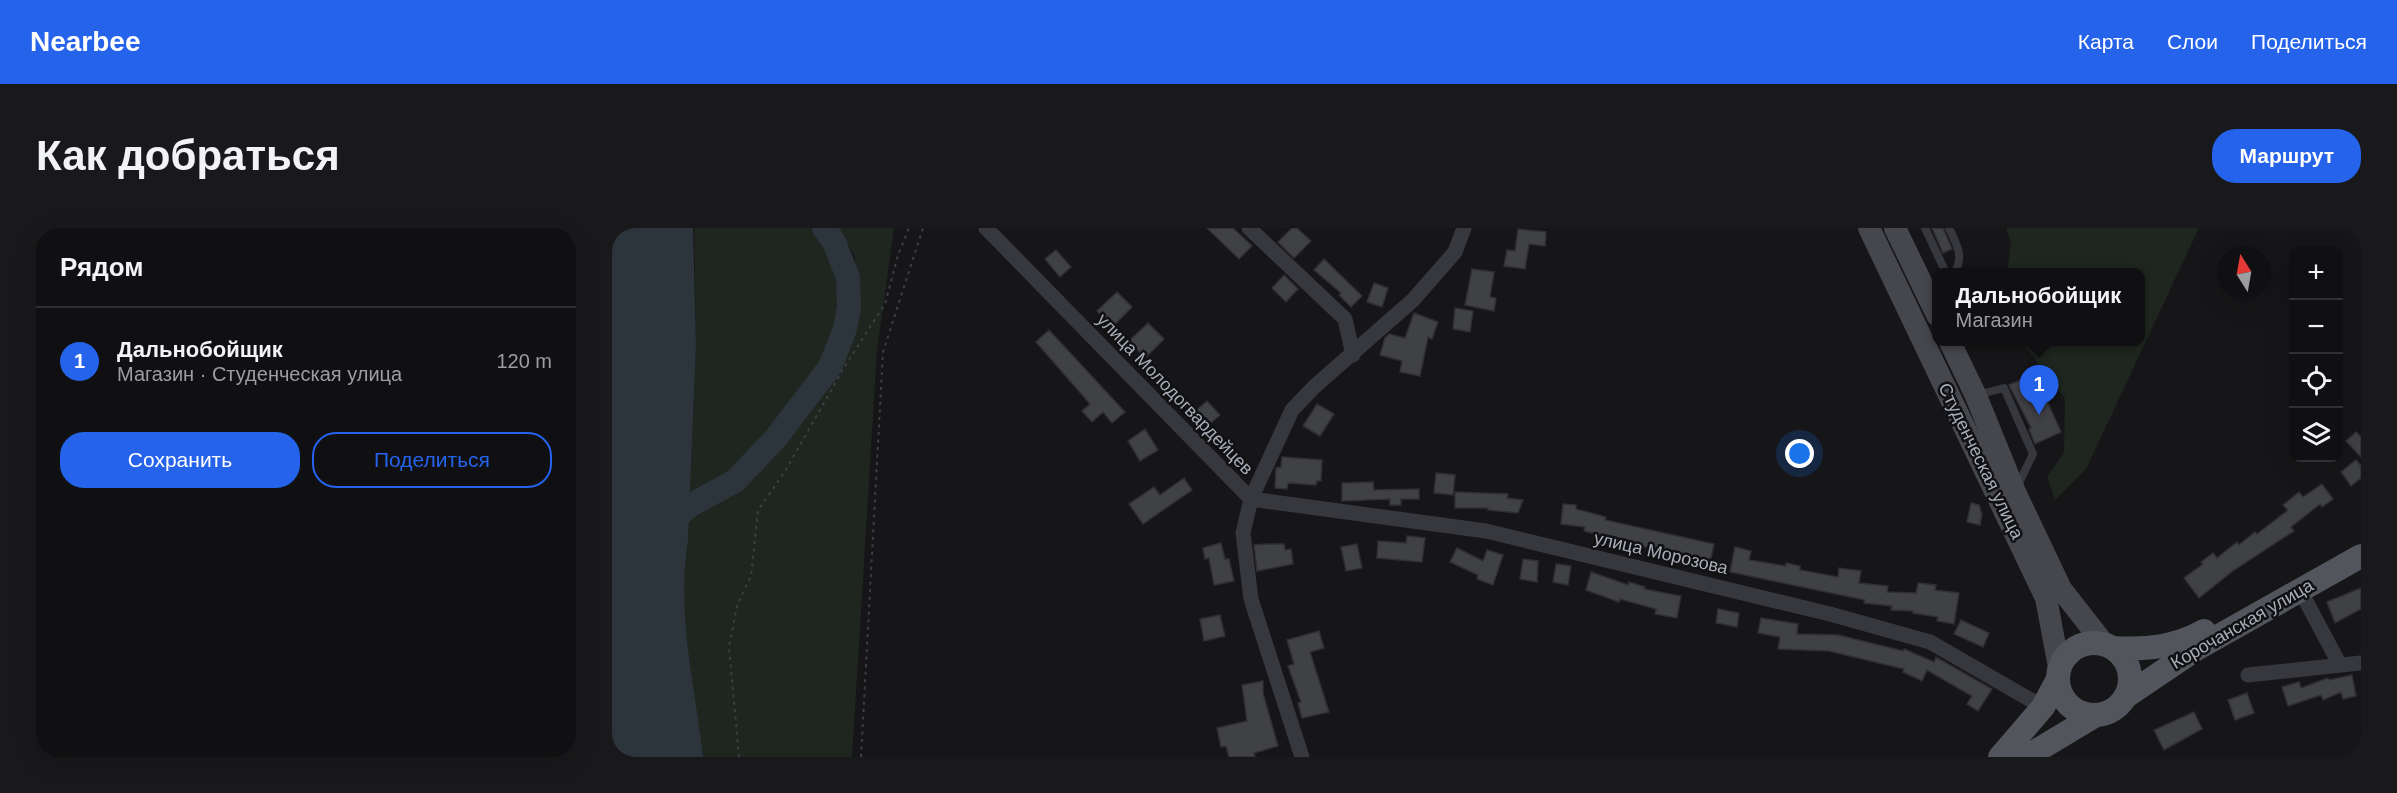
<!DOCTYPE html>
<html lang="ru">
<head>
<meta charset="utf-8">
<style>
	body { margin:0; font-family:Helvetica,sans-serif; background:#19191b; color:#f1f3f6 }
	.controls { position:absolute; right:18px; top:18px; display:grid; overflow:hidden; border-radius:12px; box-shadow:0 6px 24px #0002 }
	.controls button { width:54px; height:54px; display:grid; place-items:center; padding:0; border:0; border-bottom:2px solid #303032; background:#101012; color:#f1f3f6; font:30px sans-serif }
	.compass { position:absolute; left:1605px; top:18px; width:54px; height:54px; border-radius:50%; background:#101012; box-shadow:0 6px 24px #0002; rotate:349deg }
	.you { position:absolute; left:1188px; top:226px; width:21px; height:21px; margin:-15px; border:4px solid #fff; border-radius:50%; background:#1a73e8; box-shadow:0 0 0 9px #1a73e833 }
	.badge { display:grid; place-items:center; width:39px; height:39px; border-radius:50%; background:#2563eb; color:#fff; font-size:20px; font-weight:700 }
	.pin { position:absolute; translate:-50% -50px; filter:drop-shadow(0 2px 3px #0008) }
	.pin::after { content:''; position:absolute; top:32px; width:21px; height:18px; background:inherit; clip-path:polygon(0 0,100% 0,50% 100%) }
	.popup { position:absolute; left:1320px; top:40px; width:213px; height:78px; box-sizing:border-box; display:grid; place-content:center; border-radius:12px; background:#101012; filter:drop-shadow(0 2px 4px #0005); font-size:20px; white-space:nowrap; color:#9c9d9f }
	.popup b { font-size:22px; color:#f1f3f6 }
	.popup::after { content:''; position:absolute; left:50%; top:100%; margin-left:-12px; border:12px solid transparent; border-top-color:#101012 }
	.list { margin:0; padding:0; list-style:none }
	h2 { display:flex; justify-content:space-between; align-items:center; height:78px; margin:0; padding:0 24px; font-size:26px }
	h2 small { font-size:20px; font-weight:400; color:#9c9d9f }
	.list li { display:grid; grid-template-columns:39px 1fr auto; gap:18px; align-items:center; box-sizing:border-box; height:108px; padding:0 24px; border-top:2px solid #303032 }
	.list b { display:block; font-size:22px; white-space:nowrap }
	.list p { margin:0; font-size:20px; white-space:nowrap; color:#9c9d9f }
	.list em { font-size:20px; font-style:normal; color:#9c9d9f }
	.actions { display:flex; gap:12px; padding:18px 24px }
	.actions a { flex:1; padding:14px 0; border:2px solid #2563eb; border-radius:24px; text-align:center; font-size:21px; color:#2563eb }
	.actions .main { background:#2563eb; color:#fff }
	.icon { flex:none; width:33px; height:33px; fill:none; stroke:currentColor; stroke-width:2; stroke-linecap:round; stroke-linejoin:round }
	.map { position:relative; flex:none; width:1749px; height:529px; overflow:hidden; border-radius:24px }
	header { display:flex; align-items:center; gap:36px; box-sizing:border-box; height:84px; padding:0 30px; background:#2563eb; color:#fff }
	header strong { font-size:28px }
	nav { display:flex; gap:33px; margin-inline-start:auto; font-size:21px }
	.intro { display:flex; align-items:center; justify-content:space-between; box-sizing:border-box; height:144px; padding:0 36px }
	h1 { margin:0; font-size:42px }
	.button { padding:15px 27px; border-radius:24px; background:#2563eb; color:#fff; font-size:21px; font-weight:700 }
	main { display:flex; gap:36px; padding:0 36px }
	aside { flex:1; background:#101012; border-radius:24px; box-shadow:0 6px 24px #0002 }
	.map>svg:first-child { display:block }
</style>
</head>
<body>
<header>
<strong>Nearbee</strong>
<nav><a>Карта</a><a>Слои</a><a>Поделиться</a></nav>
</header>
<div class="intro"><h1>Как добраться</h1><a class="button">Маршрут</a></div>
<main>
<aside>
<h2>Рядом<small></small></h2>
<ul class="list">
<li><span class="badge">1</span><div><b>Дальнобойщик</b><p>Магазин · Студенческая улица</p></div><em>120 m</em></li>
</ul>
<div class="actions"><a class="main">Сохранить</a><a>Поделиться</a></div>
</aside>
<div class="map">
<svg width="1749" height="529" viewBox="0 0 1749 529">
	<rect width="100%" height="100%" fill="#161618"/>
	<!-- green -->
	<path fill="#1e261f" d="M82,0H199L220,34L242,103L243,29L226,0H282L265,123L240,529H91C80,458 64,386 76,313L84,117Z
		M1394,0H1587L1474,241L1443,272L1435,249L1452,225L1453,171L1410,114H1529V45L1395,44L1399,15Z"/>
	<!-- water -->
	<path fill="#2c353c" d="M0,0H81L84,117L76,313C64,387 83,456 91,529H0Z"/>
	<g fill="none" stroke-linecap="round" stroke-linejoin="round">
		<!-- river -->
		<path stroke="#2c353c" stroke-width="24" d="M53,300L77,278L123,253L163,211L218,139L233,101L237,79L236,49L222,14L212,0"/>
	</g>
	<!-- building -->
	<path fill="#404145" stroke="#303034" stroke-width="1.5" d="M595,0H621L640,18L627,31Z
		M680,0H685L699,13L682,30L666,14Z
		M1320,0H1331L1340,21L1331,25Z
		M906,1L934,4L933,18L917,16L913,41L892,38L895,22L903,23Z
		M444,22L459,39L448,49L433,31Z
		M712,31L750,68L739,79L727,67L729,65L702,42Z
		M860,41L882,44L878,69L884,70L882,83L853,77Z
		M672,47L686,61L674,74L660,60Z
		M762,55L776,60L770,79L755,74Z
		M505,64L520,79L500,99L485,83Z
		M843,80L861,83L858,104L841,101Z
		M802,85L826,94L820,111L816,109L808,148L788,144L790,133L768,127L773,110L777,106L793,110Z
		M536,95L552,111L533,130L517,113Z
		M437,102L513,184L500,195L491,184L480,194L470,183L478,176L424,114Z
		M1423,146L1449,204L1423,216L1417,201L1419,200L1397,157Z
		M595,173L608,187L592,201L579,187Z
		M705,176L722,186L708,208L691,198Z
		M533,201L546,222L528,233L516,213Z
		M1744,204L1749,209V229L1734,213Z
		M670,229L710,232L709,253H705L704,257L676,255L675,261L663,260L664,240L669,239Z
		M1744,232L1749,238V250L1739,258L1729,244Z
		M824,245L843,247L841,267L822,265Z
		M572,250L580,262L531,296L517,276L542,259L548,267Z
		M761,254L762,262L807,261V271H789V277H778V271L730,273V255Z
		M1710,256L1721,271L1710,279L1708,276L1679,299L1682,303L1622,342L1587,370L1572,350L1591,336L1589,334L1601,325L1605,330L1625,314L1627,317L1643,304L1645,306L1676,282L1671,277L1687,264L1691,269Z
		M843,264L896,266L895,270L911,272L906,285L876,282V280H843Z
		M1359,275L1367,277L1370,286L1368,297L1355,294Z
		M951,276L964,277V281L994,289L993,292L1102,316L1097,339L1038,325L1039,320L998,312V310L972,303L973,299L949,296Z
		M795,308L813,310L810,334L765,330L766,313L794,315Z
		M609,315L613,331H617L622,353L602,357L597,330L593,331L591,320Z
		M656,316H672L673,322L679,321L681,336L645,343L642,317Z
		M745,316L750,340L734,343L729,319Z
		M1123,319L1139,323L1137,332L1174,338V335L1188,338V342L1226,349L1227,340L1249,343L1247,355L1276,358L1275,364L1304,365L1306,355L1324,357L1323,362L1347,365L1342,396L1325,393L1326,389L1301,385V383L1279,382L1280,378L1252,375L1253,372L1118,344Z
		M845,320L871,333L875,322L891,327L881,357L865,351L866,347L838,334Z
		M911,331L926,333L925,354L908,351Z
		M944,336L959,338L956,357L941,354Z
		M979,344L1016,357L1017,354L1033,359L1032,361L1069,368L1065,390L1043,386L1044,381L1008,371L1007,374L974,362Z
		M1749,360V381L1723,395L1715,374Z
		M1106,381L1127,385L1125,399L1104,395Z
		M608,387L613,408L592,413L588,391Z
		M1149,390L1186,396L1185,406L1226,407L1291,423L1292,421L1322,434L1324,429L1380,461L1366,483L1355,476L1360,468L1315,442L1310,453L1291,444L1292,441L1217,423L1166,421L1168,409L1146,405Z
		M1349,392L1377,405L1371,419L1342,406Z
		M707,403L712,420L698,424L717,484L690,490L686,475L689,474L676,438L682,436L675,412Z
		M1740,447L1744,468L1731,471L1729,464L1711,472L1709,467L1676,478L1670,459L1687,454L1689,460L1716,450L1717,452Z
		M651,453V465L666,518L642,525L643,529H617L614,518L609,519L605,500L635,493L630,457Z
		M1635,465L1642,485L1623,492L1616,472Z
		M1582,484L1590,501L1552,522L1542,502Z"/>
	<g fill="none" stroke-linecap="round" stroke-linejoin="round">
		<!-- path -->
		<path stroke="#3d3f44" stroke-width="2" stroke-dasharray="3 4.5" stroke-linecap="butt" d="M127,529L117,419L125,378L139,348L146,282L172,245L233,138L273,76L286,27L297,0
			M249,529L271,124L311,0"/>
		<!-- service -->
		<path stroke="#37383d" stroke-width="8" d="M1313,0L1334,45
			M1337,0C1344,15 1353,29 1342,45
			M1365,167L1392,160L1421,226L1406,257"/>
		<!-- minor -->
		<path stroke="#37383d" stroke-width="15" d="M374,0L639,271L631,305L639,371L690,529
			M637,0L733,91L741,127
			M852,0L843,24L801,72L702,159L680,182L639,271L874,303L1218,386L1318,414L1431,479
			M1688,362L1728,437
			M1636,447L1749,435"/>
		<!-- secondary -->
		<path stroke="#45474d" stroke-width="22" d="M1257,0L1434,370L1447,439
			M1283,0L1325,87
			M1338,114L1364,168L1403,264L1449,361L1492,416"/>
		<!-- primary -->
		<path stroke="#53555c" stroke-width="24" d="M1446 451a36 36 0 1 1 72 0a36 36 0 1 1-72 0Z
			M1502,420C1534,422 1564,419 1592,403
			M1513,469L1584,421L1749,328
			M1388,529L1431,479L1446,451
			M1414,529L1484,487"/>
	</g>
	<g text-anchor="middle" stroke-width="5" stroke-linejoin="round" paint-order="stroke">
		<!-- street labels -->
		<g font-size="18" fill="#a8adb8" stroke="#111113">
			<text transform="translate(563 166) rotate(46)" y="6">улица Молодогвардейцев</text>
			<text transform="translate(1369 233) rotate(64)" y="6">Студенческая улица</text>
			<text transform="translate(1049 325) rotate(13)" y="6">улица Морозова</text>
			<text transform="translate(1630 396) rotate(-30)" y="6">Корочанская улица</text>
		</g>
	</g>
</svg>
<div class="controls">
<button>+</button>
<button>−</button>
<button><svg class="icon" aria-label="locate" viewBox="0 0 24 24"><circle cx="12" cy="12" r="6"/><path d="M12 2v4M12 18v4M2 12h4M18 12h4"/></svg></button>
<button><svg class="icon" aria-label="layers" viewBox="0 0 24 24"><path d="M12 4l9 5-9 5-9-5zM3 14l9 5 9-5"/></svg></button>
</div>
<svg class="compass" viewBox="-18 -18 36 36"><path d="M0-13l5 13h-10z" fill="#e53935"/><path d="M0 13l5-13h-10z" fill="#9c9d9f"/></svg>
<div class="you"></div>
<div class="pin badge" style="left:1427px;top:187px">1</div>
<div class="popup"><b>Дальнобойщик</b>Магазин</div>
</div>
</main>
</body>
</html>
